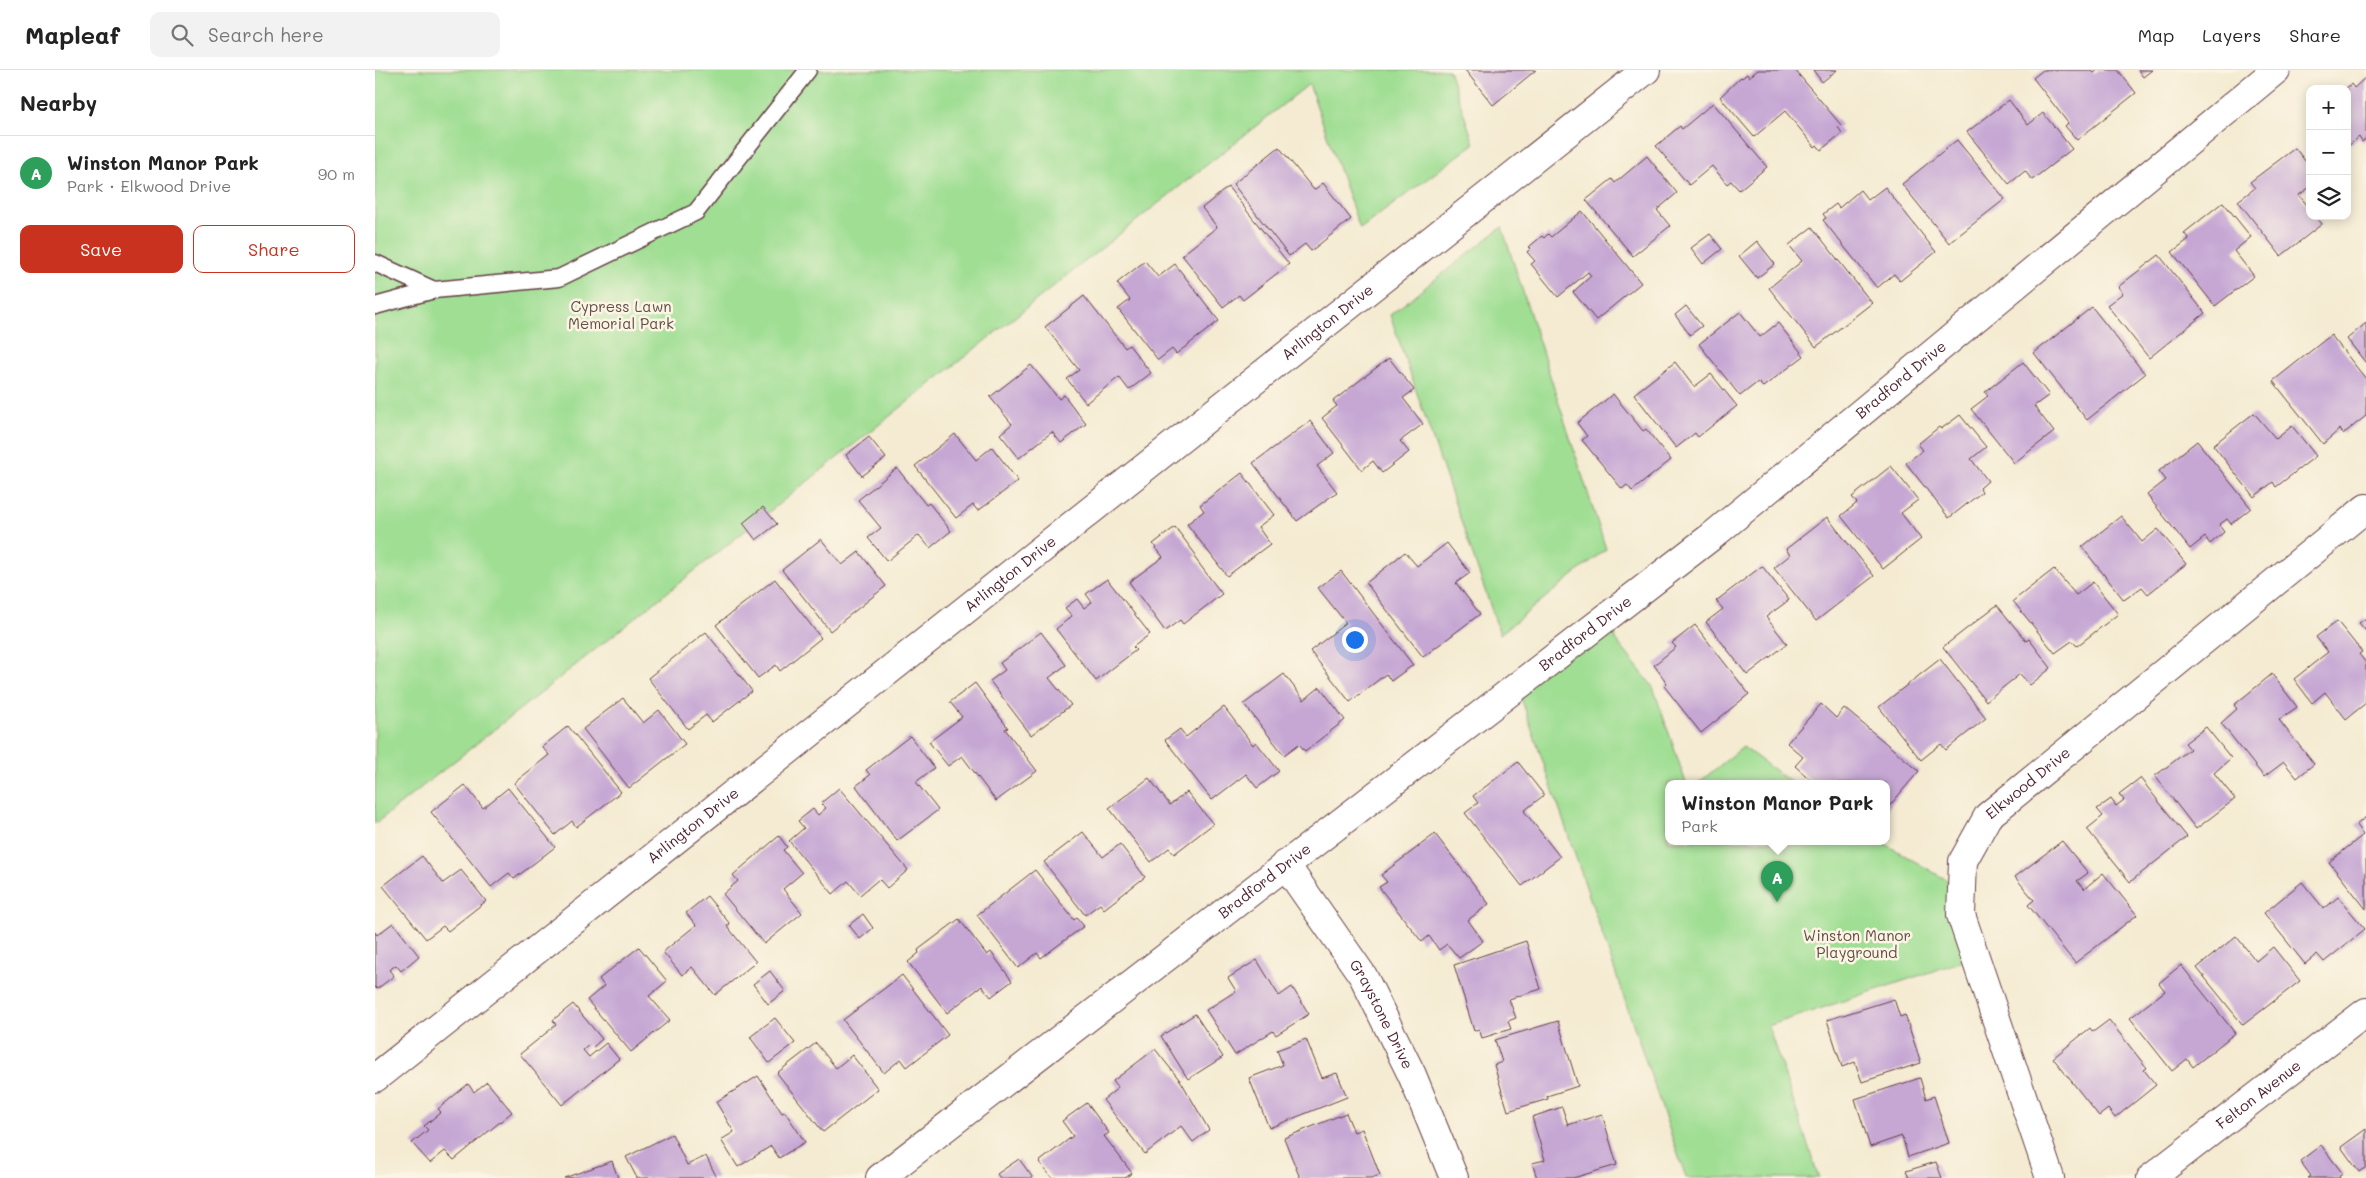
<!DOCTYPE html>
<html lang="en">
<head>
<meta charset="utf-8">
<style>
	body { margin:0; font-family:Mali,sans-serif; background:#f2f2f2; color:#222 }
	.controls { position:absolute; right:15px; top:15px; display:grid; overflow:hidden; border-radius:10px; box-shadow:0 2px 12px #0003 }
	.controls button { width:45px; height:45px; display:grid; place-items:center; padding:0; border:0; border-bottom:1px solid #e0e0e0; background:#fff; color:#222; font:25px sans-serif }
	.you { position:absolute; left:979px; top:569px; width:18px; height:18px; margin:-12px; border:4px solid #fff; border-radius:50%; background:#1a73e8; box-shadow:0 0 0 8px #1a73e833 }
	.badge { display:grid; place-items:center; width:32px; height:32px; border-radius:50%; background:#c8321e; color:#fff; font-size:16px; font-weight:700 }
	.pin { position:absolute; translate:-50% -41px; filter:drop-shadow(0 1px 2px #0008) }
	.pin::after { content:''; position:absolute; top:26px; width:18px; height:15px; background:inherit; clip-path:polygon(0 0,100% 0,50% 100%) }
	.popup { position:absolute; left:1290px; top:710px; width:225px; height:65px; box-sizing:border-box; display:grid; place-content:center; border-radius:10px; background:#fff; filter:drop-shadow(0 1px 4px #0005); font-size:16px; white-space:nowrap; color:#767676 }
	.popup b { font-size:19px; color:#222 }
	.popup::after { content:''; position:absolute; left:50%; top:100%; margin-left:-10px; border:10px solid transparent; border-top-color:#fff }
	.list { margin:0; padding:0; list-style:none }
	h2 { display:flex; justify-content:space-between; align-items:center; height:65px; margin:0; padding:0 20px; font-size:21px }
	h2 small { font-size:16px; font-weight:400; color:#767676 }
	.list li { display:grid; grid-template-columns:32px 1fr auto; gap:15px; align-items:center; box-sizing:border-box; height:75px; padding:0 20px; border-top:1px solid #e0e0e0 }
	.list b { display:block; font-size:19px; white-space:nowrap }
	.list p { margin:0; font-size:16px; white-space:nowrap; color:#767676 }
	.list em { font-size:16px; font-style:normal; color:#767676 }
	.actions { display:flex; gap:10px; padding:15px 20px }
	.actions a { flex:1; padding:11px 0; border:1px solid #c8321e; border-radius:10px; text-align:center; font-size:18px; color:#c8321e }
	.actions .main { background:#c8321e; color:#fff }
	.icon { flex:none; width:28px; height:28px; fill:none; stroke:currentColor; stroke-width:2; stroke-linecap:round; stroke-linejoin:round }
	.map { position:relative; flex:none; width:1991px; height:1108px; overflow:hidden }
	header { display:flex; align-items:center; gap:30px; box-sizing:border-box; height:70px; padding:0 25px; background:#fff; border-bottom:1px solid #e0e0e0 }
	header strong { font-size:24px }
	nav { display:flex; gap:28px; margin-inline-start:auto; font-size:18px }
	.search { width:350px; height:45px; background:#f2f2f2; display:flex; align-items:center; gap:12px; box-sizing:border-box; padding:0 18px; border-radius:10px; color:#767676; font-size:19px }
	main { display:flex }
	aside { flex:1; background:#fff }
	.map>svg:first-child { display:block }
</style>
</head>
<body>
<header>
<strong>Mapleaf</strong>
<div class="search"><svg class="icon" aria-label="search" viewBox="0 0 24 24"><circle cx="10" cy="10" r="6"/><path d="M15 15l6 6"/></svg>Search here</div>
<nav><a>Map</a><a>Layers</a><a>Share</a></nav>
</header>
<main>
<aside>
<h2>Nearby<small></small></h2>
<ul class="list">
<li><span class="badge" style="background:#2e9e5b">A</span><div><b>Winston Manor Park</b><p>Park · Elkwood Drive</p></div><em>90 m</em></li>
</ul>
<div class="actions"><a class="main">Save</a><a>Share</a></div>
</aside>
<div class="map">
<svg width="1991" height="1108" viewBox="0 0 1991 1108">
	<rect width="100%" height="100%" fill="#fcf5e5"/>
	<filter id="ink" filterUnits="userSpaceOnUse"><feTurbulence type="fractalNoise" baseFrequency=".02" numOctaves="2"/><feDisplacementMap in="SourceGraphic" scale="10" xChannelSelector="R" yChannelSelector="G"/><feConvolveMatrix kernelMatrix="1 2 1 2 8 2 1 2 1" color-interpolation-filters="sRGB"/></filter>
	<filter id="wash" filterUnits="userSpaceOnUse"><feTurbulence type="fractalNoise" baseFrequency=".0096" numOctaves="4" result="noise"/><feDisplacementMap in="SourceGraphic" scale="20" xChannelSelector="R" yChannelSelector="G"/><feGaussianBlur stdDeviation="1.12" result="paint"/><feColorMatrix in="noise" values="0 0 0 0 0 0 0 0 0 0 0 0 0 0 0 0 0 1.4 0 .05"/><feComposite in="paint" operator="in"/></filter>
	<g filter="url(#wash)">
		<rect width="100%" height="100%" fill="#f4ebd2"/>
		<!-- green -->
		<path fill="#9fde93" stroke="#747e5f" d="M0,0H1074L1099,74L985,159L934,14L0,754Z
			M1127,157L1231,479L1125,564L1015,245Z
			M1238,542L1241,570L1278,617L1311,713H1293V771H1505L1587,819L1600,887L1393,956L1444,1108H1311L1142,616Z
			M1368,677L1417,713H1323Z"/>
		<g id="blocks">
			<!-- building -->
			<path fill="#c6a7d4" d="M1090,0H1161L1118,35Z
				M1383,0H1420L1466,55L1463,57L1467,63L1446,80L1442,75L1440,77L1410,41L1379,67L1345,27L1366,7L1367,8L1372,4L1374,7Z
				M1438,0H1462L1447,12Z
				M1668,0H1716L1719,3L1723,0H1743L1761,23L1702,70L1690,56L1693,53L1658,8Z
				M1763,0H1777L1768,7Z
				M1991,7V69L1987,72L1984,67L1972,77V19H1970L1976,14L1979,18Z
				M1634,30L1653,55L1668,43L1697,79L1657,110L1650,101L1634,114L1592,62Z
				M1338,33L1392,97L1364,120L1356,111L1352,114L1337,96L1314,115L1281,76L1305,56L1307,59Z
				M1582,70L1630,129L1574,173L1527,114Z
				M904,77L939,120L948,113L976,149L936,181L930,174L914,186L858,114Z
				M1920,78L1935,97V117L1924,125L1935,139V146H1940L1947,154L1906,186L1863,131L1880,118L1875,112Z
				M1272,86L1302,123L1282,140L1295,156L1258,186L1211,130L1237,109L1240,113Z
				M853,117L914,194L868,230L864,225L848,237L807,185L842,157L827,138Z
				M1510,117L1561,182L1525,211L1519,204L1502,218L1448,150L1451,148L1448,144L1461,134L1464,138L1485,120L1493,130Z
				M1848,132L1876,167L1859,181L1879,206L1840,236L1797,182L1814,169L1809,163Z
				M1207,141L1266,213L1221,250L1198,222L1216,206L1213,202L1183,227L1156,194L1160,191L1152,182L1156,178L1154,177L1167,166L1169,168L1173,164L1176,167Z
				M1437,157L1497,233L1441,277L1394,218L1427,191L1414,175Z
				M1335,164L1347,179L1328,194L1316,178Z
				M1382,171L1400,194L1382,208L1364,186Z
				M1784,185L1830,243L1774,288L1732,235L1748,223L1743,217Z
				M770,191L783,207L800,194L844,251L801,284L797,279L783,290L743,239L755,230L742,213Z
				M709,226L750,278L754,275L776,303L754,320L744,307L711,333L692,309L704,300L670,257Z
				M1311,236L1327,256L1315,265L1300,245Z
				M1717,237L1770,304L1712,350L1659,283Z
				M1365,242L1385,267L1403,253L1429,286L1388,317L1383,312L1365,326L1324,274Z
				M1991,253V293L1972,269Z
				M1956,265L1991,309V346L1968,364L1965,359L1948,374L1898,311Z
				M1014,288L1039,320L1028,328L1048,354L1025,371L1034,382L1007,403L998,391L987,400L947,348L962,336L958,331Z
				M1300,292L1319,317L1336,304L1362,336L1323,367L1320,363L1301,378L1259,324Z
				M1648,292L1674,325L1659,336L1679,362L1639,393L1596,339L1613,326L1610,322Z
				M656,295L684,329L689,325L711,354L686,373L677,362L644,388L625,364L637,354L615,327Z
				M1238,324L1268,361L1271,359L1296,390L1257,421L1252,415L1247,419L1207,370L1212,366L1202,353Z
				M1879,343L1901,369L1917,356L1941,386L1901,417L1898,412L1879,427L1838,375Z
				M1585,345L1611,377L1596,389L1613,411L1605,418L1607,422L1574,448L1531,393L1548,380L1543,374L1564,357L1566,359Z
				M935,351L959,383L942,396L962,422L922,451L878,393Z
				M580,364L601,390L617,377L643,411L603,441L598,435L581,448L540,396Z
				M494,367L511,388L487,406L471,385Z
				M1822,371L1876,438L1856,454L1852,449L1844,455L1849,462L1835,474L1830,467L1815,479L1772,425L1791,410L1784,401Z
				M1516,396L1543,430L1526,443L1546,469L1508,499L1466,446L1482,433L1477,427Z
				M522,398L551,435L554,433L576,461L555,478L544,465L512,491L493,468L506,458L483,430Z
				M867,403L899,445L883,457L895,474L852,506L812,454L829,441L825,435Z
				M388,437L402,454L381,470L368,453Z
				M1746,446L1767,472L1783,459L1811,494L1773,524L1767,517L1749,530L1707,477Z
				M1452,447L1499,506L1441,551L1399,498L1415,485L1411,479Z
				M800,457L821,485L819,487L847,524L808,554L805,550L790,561L754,512L788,487L778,474Z
				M446,469L467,495L484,482L511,516L455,561L407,500Z
				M1072,473L1095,503L1081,513L1105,544L1048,587L991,513L1030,482L1042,496Z
				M1387,496L1414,530L1391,547L1412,574L1372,605L1331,552L1348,539L1341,531Z
				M1679,499L1701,525L1718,512L1743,544L1702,576L1697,571L1680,583L1638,531Z
				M966,501L1038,595L1016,611L1011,604L975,632L935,581L971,553L943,518Z
				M400,509L446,568L405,601L401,595L383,608L341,555Z
				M732,509L775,564L758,577L761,580L721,611L681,559L697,546L690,538L702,529L709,538L717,532L711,524Z
				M1622,535L1651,571L1654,569L1676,598L1655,615L1645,604L1611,631L1568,577Z
				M1991,548V561L1984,553Z
				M1962,551L1987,582L1984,584L1991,593V633L1971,649L1950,622L1937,633L1919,609L1953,582L1941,567Z
				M1320,555L1374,624L1326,663L1289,616L1292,613L1279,595L1301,577L1297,573Z
				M331,562L377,621L337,652L331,645L313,659L273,608Z
				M666,562L691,595L674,608L696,635L656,665L615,611L630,600L625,593Z
				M1565,589L1611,648L1571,680L1566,674L1546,690L1504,637Z
				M909,604L929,630L945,617L970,650L930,681L924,674L909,685L869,634Z
				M1897,604L1922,637L1904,650L1939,694L1922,708L1909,692L1889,707L1846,653L1862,639L1859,635Z
				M600,613L633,658L630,659L662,701L621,731L587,686L573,696L554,672L587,647L575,632Z
				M248,628L268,653L284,640L310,674L254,718L208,659Z
				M1446,634L1461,648L1469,638L1544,701L1511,740V713H1439L1420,696L1428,687L1412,673Z
				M849,637L878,675L881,672L904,701L882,718L871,704L837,730L790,670L805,659L811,667Z
				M193,656L246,722L201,757L197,751L180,765L139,713L174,685L167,677Z
				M1831,657L1856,688L1839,703L1860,729L1821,759L1780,706L1815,679L1810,673Z
				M535,666L559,698L541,712L563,740L522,771L481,716L495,705L491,700Z
				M1143,692L1169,725L1149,741L1185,787L1147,816L1090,743L1103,733L1098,726Z
				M774,708L795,735L812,722L838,754L799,784L794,778L776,792L734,738Z
				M1765,708L1812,767L1755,812L1712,759L1728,746L1722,739L1736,729L1741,736L1749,730L1744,724Z
				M90,715L108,738L133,718L180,777L139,809L134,803L116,817L56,742Z
				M464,718L533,800L512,818L504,809L485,825L473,811L458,824L414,771L429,758L423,751L438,739L443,745L451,738L446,733Z
				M1991,747V839L1954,792L1988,765L1981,755Z
				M708,762L728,787L745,774L770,807L729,839L725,834L710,845L669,792Z
				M1060,764L1114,834L1093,850L1108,871L1084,888L1072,874L1064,880L1054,866L1047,872L1004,817L1012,812L1006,805Z
				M404,766L412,777L408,780L427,803L408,819L427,843L389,874L348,824L363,811L358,805Z
				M1687,771L1713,803L1702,811L1709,819L1728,803L1762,845L1700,893L1653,835L1659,830L1640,807Z
				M47,786L68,813L86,800L111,831L73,861L68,856L51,869L8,816Z
				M660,800L699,850L702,848L709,856L666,888L662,883L643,898L602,845Z
				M1927,812L1949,839L1963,827L1990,859L1949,892L1942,884L1930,894L1889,843Z
				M332,826L355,854L352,856L381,892L340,925L317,897L307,905L288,882L321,855L311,843Z
				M488,844L498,858L485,869L474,855Z
				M584,849L612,885L616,882L637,911L616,927L607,916L572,943L533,892L544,883L543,880Z
				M18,853L44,886L26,901L21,895L14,900L19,906L2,919L0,917V862L2,865Z
				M1861,866L1881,891L1898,877L1925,911L1868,955L1822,898Z
				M1151,871L1166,919L1134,929L1141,948L1133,951L1136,959L1107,968L1104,959L1099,961L1079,895Z
				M264,877L292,911L274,926L295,950L256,982L212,930L229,916L224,909Z
				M882,890L904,926L917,917L934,944L901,965L898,961L860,985L831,940L861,921L853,908Z
				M1806,895L1860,963L1818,997L1812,989L1797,1001L1755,948L1790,921L1784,913Z
				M395,901L410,921L393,934L378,914Z
				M527,905L573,965L532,997L526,989L509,1003L468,950Z
				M1519,929L1525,947L1530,945L1546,993L1487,1012L1480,992L1467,997L1452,950Z
				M198,934L227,969L217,978L214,975L208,980L214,987L231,973L244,989L187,1035L145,984L181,955L178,950Z
				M820,944L848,987L813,1009L786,966Z
				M400,948L420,973L394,993L375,967Z
				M1734,950L1772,998L1769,1000L1781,1015L1740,1048L1733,1039L1724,1046L1678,988L1715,958L1718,962Z
				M1183,951L1203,1016L1172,1026L1173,1029L1133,1041L1119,995L1127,992L1120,970Z
				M931,969L947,1008L962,1003L972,1027L894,1058L874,1008L908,995L902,980Z
				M441,973L461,998L477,985L503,1019L448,1062L402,1003Z
				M780,979L807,1013L834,1060L818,1072L806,1056L770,1084L728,1030L743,1018L738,1011Z
				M383,1006L407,1043L410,1042L430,1072L404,1088L396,1076L363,1097L346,1070L359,1062L341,1032Z
				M1545,1008L1551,1029L1559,1026L1574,1073L1533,1087L1527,1066L1495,1077L1480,1029Z
				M112,1012L137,1042L79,1090L70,1081L55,1093L37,1073L53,1060L49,1056L66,1042L63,1039L93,1014L99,1022Z
				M712,1033L734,1063L729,1066L757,1103L750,1108H677L664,1092L698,1066L687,1051Z
				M1187,1037L1193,1055L1227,1044L1242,1095L1198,1108H1162L1157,1093L1170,1090L1157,1047Z
				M971,1043L979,1062L987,1059L1005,1105L997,1108H925L909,1068Z
				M1991,1059V1097L1984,1102L1966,1077Z
				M297,1064L312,1095L331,1086L342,1108H262L251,1087Z
				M1946,1075L1968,1104L1964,1106L1965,1108H1933L1936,1106L1925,1091Z
				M644,1089L658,1108H625L622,1104Z
				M237,1091L243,1108H189Z
				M1561,1092L1567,1108H1534L1531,1101Z"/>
		</g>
	</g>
	<g filter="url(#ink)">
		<use href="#blocks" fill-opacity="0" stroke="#643e44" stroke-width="1"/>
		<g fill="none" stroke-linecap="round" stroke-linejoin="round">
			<!-- service casing -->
			<g stroke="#643e44" stroke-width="19">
				<path id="service" d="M0,193L59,220L184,208L321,142L433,0
					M0,236L59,220"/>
			</g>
			<!-- minor casing -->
			<g stroke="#643e44" stroke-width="30">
				<g id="minor">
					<path id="s1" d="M910,794L988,906L1037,1005L1079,1108"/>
					<path id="s2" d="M0,1008L1271,0"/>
					<path id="s3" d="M505,1108L1337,466L1901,0"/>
					<path id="s4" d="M1675,1108L1586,845L1588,791L1613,746L1991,438"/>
					<path id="s5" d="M1776,1108L1991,942"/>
				</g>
			</g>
			<!-- service -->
			<use href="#service" stroke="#fff" stroke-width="16"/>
			<!-- minor -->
			<use href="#minor" stroke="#fff" stroke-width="28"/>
		</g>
	</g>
	<g text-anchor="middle" stroke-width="5" stroke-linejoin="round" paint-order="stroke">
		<!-- park labels -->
		<g font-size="15" fill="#5f4f45" stroke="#fcf5e5">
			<text x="246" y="242">Cypress Lawn<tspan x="246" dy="17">Memorial Park</tspan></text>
			<text x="1482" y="871">Winston Manor<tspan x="1482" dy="17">Playground</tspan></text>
		</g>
		<!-- street labels -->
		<g font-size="15" fill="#4a1f2b" stroke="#fcf5e5">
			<text dy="5" stroke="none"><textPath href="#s2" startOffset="1216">Arlington Drive</textPath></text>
			<text dy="5" stroke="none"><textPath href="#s3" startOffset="1296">Bradford Drive</textPath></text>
			<text dy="5" stroke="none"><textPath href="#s2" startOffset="811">Arlington Drive</textPath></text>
			<text dy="5" stroke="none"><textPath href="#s3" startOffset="891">Bradford Drive</textPath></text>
			<text dy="5" stroke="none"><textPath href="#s4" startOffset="435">Elkwood Drive</textPath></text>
			<text dy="5" stroke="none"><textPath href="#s2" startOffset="406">Arlington Drive</textPath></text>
			<text dy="5" stroke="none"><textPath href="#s3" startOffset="486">Bradford Drive</textPath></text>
			<text dy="5" stroke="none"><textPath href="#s1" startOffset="179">Graystone Drive</textPath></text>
			<text dy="5" stroke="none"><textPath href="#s5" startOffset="136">Felton Avenue</textPath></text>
		</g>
	</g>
</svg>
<div class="controls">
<button>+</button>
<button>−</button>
<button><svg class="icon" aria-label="layers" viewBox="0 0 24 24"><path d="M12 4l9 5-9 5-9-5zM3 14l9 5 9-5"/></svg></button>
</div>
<div class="you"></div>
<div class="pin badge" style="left:1402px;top:832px;background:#2e9e5b">A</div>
<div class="popup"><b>Winston Manor Park</b>Park</div>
</div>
</main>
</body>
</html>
